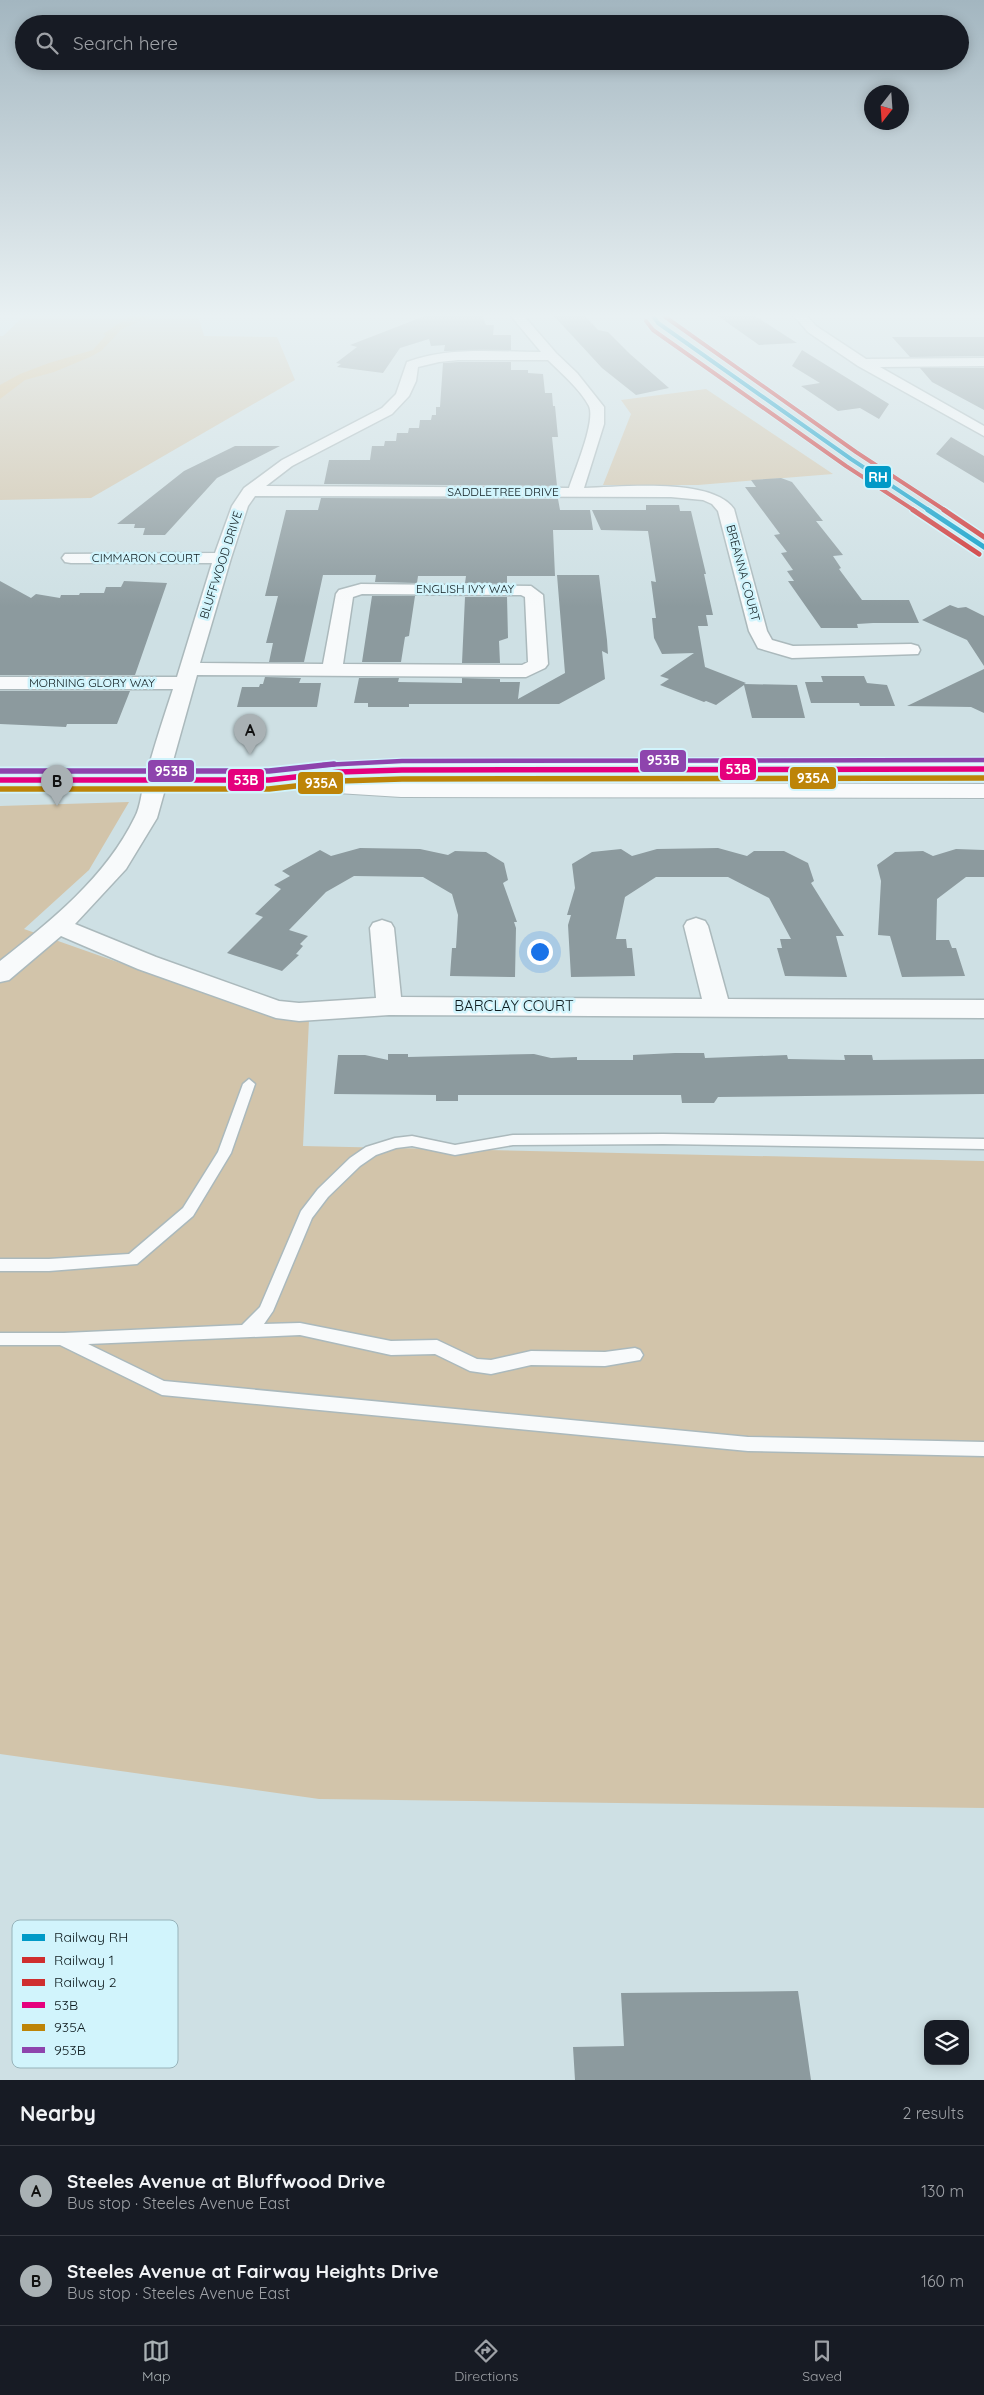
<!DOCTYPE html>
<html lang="en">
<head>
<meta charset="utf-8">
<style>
	body { margin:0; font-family:Quicksand,sans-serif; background:#242831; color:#f1f3f6 }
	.controls { position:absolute; right:15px; bottom:15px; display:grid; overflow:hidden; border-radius:10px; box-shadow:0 2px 12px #0003 }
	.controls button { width:45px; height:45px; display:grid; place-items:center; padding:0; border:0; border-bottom:1px solid #363941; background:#171b24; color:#f1f3f6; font:25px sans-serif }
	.compass { position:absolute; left:864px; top:85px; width:45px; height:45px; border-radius:50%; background:#171b24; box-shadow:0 2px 12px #0003; rotate:197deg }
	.you { position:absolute; left:539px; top:951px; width:18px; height:18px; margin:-12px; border:4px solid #fff; border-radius:50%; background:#1a73e8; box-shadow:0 0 0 8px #1a73e833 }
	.badge { display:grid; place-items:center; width:32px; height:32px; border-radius:50%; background:#a9b1b4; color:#111; font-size:16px; font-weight:700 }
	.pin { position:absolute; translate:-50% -41px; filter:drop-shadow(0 1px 2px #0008) }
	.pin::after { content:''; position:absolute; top:26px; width:18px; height:15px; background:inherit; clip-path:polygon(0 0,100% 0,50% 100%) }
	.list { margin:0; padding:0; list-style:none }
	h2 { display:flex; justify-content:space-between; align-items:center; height:65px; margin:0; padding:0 20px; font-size:21px }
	h2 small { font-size:16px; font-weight:400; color:#9ea1a6 }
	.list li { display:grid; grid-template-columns:32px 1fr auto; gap:15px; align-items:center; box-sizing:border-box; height:90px; padding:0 20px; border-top:1px solid #363941 }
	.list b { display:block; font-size:19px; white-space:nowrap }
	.list p { margin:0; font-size:16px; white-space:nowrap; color:#9ea1a6 }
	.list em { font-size:16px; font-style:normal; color:#9ea1a6 }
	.icon { flex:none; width:28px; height:28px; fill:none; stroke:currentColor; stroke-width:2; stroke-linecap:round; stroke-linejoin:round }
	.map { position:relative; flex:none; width:984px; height:2080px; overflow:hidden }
	.search { position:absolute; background:#171b24; box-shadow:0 2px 12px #0003; left:15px; right:15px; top:15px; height:55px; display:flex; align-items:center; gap:12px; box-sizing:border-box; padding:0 18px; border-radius:28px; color:#9ea1a6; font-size:19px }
	.sheet { height:245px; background:#171b24 }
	nav { display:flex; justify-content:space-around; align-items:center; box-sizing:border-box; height:70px; border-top:1px solid #363941; background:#171b24; font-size:14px; color:#9ea1a6 }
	nav a { display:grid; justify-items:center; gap:2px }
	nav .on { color:#a9b1b4 }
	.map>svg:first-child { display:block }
</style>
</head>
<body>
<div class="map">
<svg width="984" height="2080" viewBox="0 0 984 2080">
	<rect width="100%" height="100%" fill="#cee0e4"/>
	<!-- green -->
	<path fill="#d2c4aa" d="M24,316H198L204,336L277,337L295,380L91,498L0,500V336H3Z
		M706,389L833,474L698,485H603L631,414L621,400Z
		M129,802L89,870L24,929L265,1014L309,1020L303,1146L984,1161V1808L319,1799L0,1754V806Z"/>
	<!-- water -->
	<path fill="#ddba83" d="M130,316L151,317L122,329L101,351L90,357L54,372L25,380L0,399V385L20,374L49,363L93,350L106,335L103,334Z"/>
	<!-- building -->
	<path fill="#8c9a9e" d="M425,316H483L486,325H494L493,335H511V350L444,351L445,345L431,346L429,339L400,348L383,373L337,367L341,364L336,363L357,347L350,345Z
		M554,316H585L598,330L608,332L630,354L669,388L636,395L602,368Z
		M718,316H755L797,343L759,345Z
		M892,337H984V356L910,357Z
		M802,350L889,404L879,419L860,408L838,411L801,386L820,383L792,366Z
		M458,362H511V370H528V373L543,374L545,393H552L553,406H555L558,437H552L557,486L324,484L329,460H370L372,446H384L385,441H396L397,433H408L409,428H419L420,420H431L432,415H436V407H440L443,363Z
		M920,368H984V410L932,382Z
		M951,437L984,456V483L936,454Z
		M235,446H280L217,478L165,535H143L145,528H134L135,524H117L184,471Z
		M781,478L792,482L823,521H816L843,555L833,556L841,568L839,569L862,600H909L919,623H873L857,624L858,628H821L788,581H794L787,571L793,570L781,553L787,552L774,535L780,534L745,487H756L751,480Z
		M321,498L558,499L560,510H590L593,530H553L555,576H507V584L465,583L466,576H418L417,583L375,582L376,575H323L304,662H269L273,643H266L278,596H265L286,510H318Z
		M646,505H679L680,511H691L706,574H704L713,615H706L708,626H698L705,667L746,683L744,684L797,685L805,718H752L744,685L716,705L706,701L704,702L660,685L669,679L660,676L694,653L662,654L654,638L652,618H656L651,581L656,582L648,531L601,530L592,510H646Z
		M557,575H599L607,640L608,654L602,651L605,679L559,704H409V707H368V703H354L359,678H399L398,682L462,683V678L500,679V682H520L518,699L565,673Z
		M0,581L31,598L36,594L60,598L61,595H79L80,593H104L106,587H121L124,581L167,583L135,675H0Z
		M372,596H415L409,636L405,637L401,662H362Z
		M465,597H507L508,638L499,641L500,663H462Z
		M950,605L958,608L966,607L984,616V666L967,640L922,620Z
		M984,669V713L971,707L907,706Z
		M821,676H864L867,683L887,685L895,706H860L859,703H811L805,682H823Z
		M265,677L301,678L299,683H321L317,707H237L242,687H259L260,684H263Z
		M0,691H130L117,724H67L66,727L0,724Z
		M360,848L420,849L448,855L455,851L486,852L504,863L508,880L503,883L517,922H514L516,928L515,977L450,976L452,948H456L458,915L452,894L423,877L354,876L326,892L289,930L308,936L300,944L303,946L296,954L299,955L282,971L227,953L263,917L255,914L281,889L274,885L290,876L282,871L320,850L331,856Z
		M718,848L747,856L754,851H784L808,863L814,881L811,883L844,936H836L847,977L785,976L777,948H782L780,939H791L769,898L728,877H656L625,897L616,939H626L627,948H632L635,976L571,977L568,925L571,915H567L575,888L572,864L592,852L621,849L632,856L657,849Z
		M956,849L984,850V877H966L937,899L936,940H949L952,948H956L965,976L902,977L890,936L878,935L881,881L877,865L895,852L923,851L933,856Z
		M675,1053H704L705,1058L787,1055L788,1059L845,1060L844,1055H872L873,1060L984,1059V1094L718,1097L714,1103H682L681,1095H458V1101H436V1095L334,1094L338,1055H365L388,1060V1054H408V1057L534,1054L551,1058L577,1057V1060H633V1055Z
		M798,1991L811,2080H575L573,2047L624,2046L621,1993Z"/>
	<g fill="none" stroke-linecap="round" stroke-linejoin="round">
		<!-- service casing -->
		<g stroke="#abb9bc" stroke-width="3">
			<path id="service" d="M249,1079L255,1084L231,1153L193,1216L137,1264L49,1271H0V1259H49L129,1254L183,1208L218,1152L243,1084Z
				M663,1134L984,1139V1149L663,1144L513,1145L455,1155L412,1146L396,1148L376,1155L360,1166L328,1197L312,1218L273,1311L264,1324L300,1323L391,1341L437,1340L477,1359L491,1360L531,1351L605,1352L635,1348L640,1350L643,1355L640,1360L605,1366L531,1365L491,1374L470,1371L435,1354L391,1355L300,1335L88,1344L164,1381L748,1437L984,1442V1456L748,1451L162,1395L60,1345H0V1333H64L242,1325L260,1307L301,1211L318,1189L350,1158L366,1147L395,1138L412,1136L455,1145L513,1135Z"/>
		</g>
		<!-- minor casing -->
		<g stroke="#abb9bc" stroke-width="3">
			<path id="minor" d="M511,316H524L556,353L577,373L604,407V424L584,488C621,487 712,477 734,509L767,631L772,640L793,646L911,644L918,646L920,650L918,654L792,658L758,648L749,631L718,511L712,504L703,500L671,497L255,496L248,506L231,558L200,663L323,664L336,594L339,590L361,584L531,586L543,595L548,664L545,668L526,677L197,675L157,818L126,869L75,924L156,957L279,1001L299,1003L376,998L370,928L373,923L382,920L391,923L394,928L401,997L702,999L684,926L687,921L696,918L705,921L708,926L728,999L984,1000V1018L389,1015L299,1021L276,1018L138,969L61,936L9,980L0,982V961C51,921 106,877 135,817C141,806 141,792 145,780C153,750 163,719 173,689H0V677H177L212,563H71L65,562L62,558L65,554L215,553L232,506L244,488L282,460L382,408L396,394L407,362C449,346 497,352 541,352ZM458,360H548C561,373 580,389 589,406C596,421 574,472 569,488L266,486L292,466L392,414L409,396L416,381L418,367L439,362ZM362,594L521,595L525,597L528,662L522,665L343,664L353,597Z
				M794,316H807L816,326L866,359L984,358V366L880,367L984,426V436L858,366L808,332Z"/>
		</g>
		<!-- secondary casing -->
		<g stroke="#abb9bc" stroke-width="2">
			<path id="secondary" d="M984,762V776L402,777L339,779L269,787H0V773H269L339,765L402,763Z
				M345,781L401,783L984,784V798L401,797L337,793L334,788L337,783Z"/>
		</g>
		<!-- service -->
		<use href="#service" fill="#f8fafb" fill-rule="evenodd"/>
		<!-- minor -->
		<use href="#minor" fill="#f8fafb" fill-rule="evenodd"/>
		<!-- secondary -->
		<use href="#secondary" fill="#f8fafb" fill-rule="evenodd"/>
		<!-- bus-1 casing -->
		<g stroke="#d1f4fc" stroke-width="9">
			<path id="bus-1" d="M0,780H269L339,772L402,770L984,769"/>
		</g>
		<!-- bus-2 casing -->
		<g stroke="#d1f4fc" stroke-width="9">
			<path id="bus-2" d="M0,789H269L340,781L402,779L984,778"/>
		</g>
		<!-- bus-3-far1 casing -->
		<g stroke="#d1f4fc" stroke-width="7">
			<path id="bus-3-far1" d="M323,765L402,761L984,760"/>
		</g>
		<!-- bus-3 casing -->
		<g stroke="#d1f4fc" stroke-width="9">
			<path id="bus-3" d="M0,771H269L334,764"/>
		</g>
		<!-- bus-1 -->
		<use href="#bus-1" stroke="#e5007d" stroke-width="5.5"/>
		<!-- bus-2 -->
		<use href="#bus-2" stroke="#bd8408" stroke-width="5.5"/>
		<!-- bus-3-far1 -->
		<use href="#bus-3-far1" stroke="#8e44ad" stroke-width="4.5"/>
		<!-- bus-3 -->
		<use href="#bus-3" stroke="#8e44ad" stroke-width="5.5"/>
		<!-- rail-1-far1 casing -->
		<g stroke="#d1f4fc" stroke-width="5.5">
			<path id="rail-1-far1" d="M653,316L658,323L851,459L930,511"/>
		</g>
		<!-- rail-1 casing -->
		<g stroke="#d1f4fc" stroke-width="8">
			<path id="rail-1" d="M928,510L984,547"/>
		</g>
		<!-- rail-2-far1 casing -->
		<g stroke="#d1f4fc" stroke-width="5.5">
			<path id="rail-2-far1" d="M646,321L653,330L846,466L915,511"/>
		</g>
		<!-- rail-2 casing -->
		<g stroke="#d1f4fc" stroke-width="8">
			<path id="rail-2" d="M913,510L979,554"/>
		</g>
		<!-- rail-3-far1 casing -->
		<g stroke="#d1f4fc" stroke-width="5.5">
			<path id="rail-3-far1" d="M664,316L856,452L946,511"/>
		</g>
		<!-- rail-3 casing -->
		<g stroke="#d1f4fc" stroke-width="8">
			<path id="rail-3" d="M944,510L984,537"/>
		</g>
		<!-- rail-1-far1 -->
		<use href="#rail-1-far1" stroke="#009ac7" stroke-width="4"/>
		<!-- rail-1 -->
		<use href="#rail-1" stroke="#009ac7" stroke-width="5"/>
		<!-- rail-2-far1 -->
		<use href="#rail-2-far1" stroke="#cf2e2f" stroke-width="4"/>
		<!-- rail-2 -->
		<use href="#rail-2" stroke="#cf2e2f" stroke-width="5"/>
		<!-- rail-3-far1 -->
		<use href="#rail-3-far1" stroke="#cf2e2f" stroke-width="4"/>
		<!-- rail-3 -->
		<use href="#rail-3" stroke="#cf2e2f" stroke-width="5"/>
	</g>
	<!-- sky -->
	<linearGradient id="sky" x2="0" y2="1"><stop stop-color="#a3b6c0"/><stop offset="0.52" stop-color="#e9f1f3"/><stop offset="1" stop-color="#e9f1f3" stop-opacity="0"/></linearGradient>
	<rect width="984" height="607" fill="url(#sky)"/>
	<g text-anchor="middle" stroke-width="5" stroke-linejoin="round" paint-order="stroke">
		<!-- far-street labels -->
		<g font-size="12" fill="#0f1c1f" stroke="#d1f4fc">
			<text x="503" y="496">SADDLETREE DRIVE</text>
			<text x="146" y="562">CIMMARON COURT</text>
			<text transform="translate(221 565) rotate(-72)" y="4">BLUFFWOOD DRIVE</text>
			<text transform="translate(743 573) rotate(75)" y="4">BREANNA COURT</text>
			<text x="465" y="593">ENGLISH IVY WAY</text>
			<text x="92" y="687">MORNING GLORY WAY</text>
		</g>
		<!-- street labels -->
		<g font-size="15" fill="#0f1c1f" stroke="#d1f4fc">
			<text x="514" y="1011">BARCLAY COURT</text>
		</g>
	</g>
	<!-- legend -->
	<rect x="12" y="1920" width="166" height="148" rx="8" fill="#d1f4fc" stroke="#97b3ba" stroke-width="1"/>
	<rect x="22" y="1934" width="23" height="7" fill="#009ac7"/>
	<rect x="22" y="1957" width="23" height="6" fill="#cf2e2f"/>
	<rect x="22" y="1979" width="23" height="7" fill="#cf2e2f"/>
	<rect x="22" y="2002" width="23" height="6" fill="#e5007d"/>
	<rect x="22" y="2024" width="23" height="7" fill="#bd8408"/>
	<rect x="22" y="2047" width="23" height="6" fill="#8e44ad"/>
	<g font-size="14" fill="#0f1c1f">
		<text x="54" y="1942">Railway RH</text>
		<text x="54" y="1965">Railway 1</text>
		<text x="54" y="1987">Railway 2</text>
		<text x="54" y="2010">53B</text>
		<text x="54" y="2032">935A</text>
		<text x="54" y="2055">953B</text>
	</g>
	<g stroke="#d1f4fc" stroke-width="2">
		<rect x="864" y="465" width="28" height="24" rx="5" fill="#009ac7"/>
		<rect x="639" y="749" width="48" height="24" rx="5" fill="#8e44ad"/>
		<rect x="719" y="757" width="38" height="24" rx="5" fill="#e5007d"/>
		<rect x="147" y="759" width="48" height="24" rx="5" fill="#8e44ad"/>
		<rect x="789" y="766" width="48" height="24" rx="5" fill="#bd8408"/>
		<rect x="227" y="768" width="38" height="24" rx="5" fill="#e5007d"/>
		<rect x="297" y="771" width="47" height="24" rx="5" fill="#bd8408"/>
	</g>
	<g font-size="14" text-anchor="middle" font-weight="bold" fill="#fff">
		<text x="878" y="482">RH</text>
		<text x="663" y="765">953B</text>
		<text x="738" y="774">53B</text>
		<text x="171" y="776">953B</text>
		<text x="813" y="783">935A</text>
		<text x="246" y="785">53B</text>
		<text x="321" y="788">935A</text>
	</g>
</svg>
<div class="controls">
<button><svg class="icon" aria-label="layers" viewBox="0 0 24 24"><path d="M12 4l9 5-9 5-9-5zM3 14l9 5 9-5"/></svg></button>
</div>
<svg class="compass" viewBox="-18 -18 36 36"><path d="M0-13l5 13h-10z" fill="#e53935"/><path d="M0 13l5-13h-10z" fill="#9ea1a6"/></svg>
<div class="you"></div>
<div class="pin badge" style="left:250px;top:755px">A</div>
<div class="pin badge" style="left:57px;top:806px">B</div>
<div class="search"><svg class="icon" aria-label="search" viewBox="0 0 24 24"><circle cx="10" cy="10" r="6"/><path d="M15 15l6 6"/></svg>Search here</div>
</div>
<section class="sheet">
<h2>Nearby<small>2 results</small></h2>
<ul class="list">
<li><span class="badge">A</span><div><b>Steeles Avenue at Bluffwood Drive</b><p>Bus stop · Steeles Avenue East</p></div><em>130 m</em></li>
<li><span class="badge">B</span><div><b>Steeles Avenue at Fairway Heights Drive</b><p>Bus stop · Steeles Avenue East</p></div><em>160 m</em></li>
</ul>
</section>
<nav>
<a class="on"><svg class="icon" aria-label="map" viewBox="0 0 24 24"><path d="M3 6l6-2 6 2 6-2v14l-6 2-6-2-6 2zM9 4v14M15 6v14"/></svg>Map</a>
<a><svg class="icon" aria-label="directions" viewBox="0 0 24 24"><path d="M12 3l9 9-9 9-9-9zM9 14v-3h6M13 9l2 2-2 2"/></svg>Directions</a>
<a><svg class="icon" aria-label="saved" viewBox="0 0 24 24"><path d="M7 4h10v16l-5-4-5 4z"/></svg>Saved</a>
</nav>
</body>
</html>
